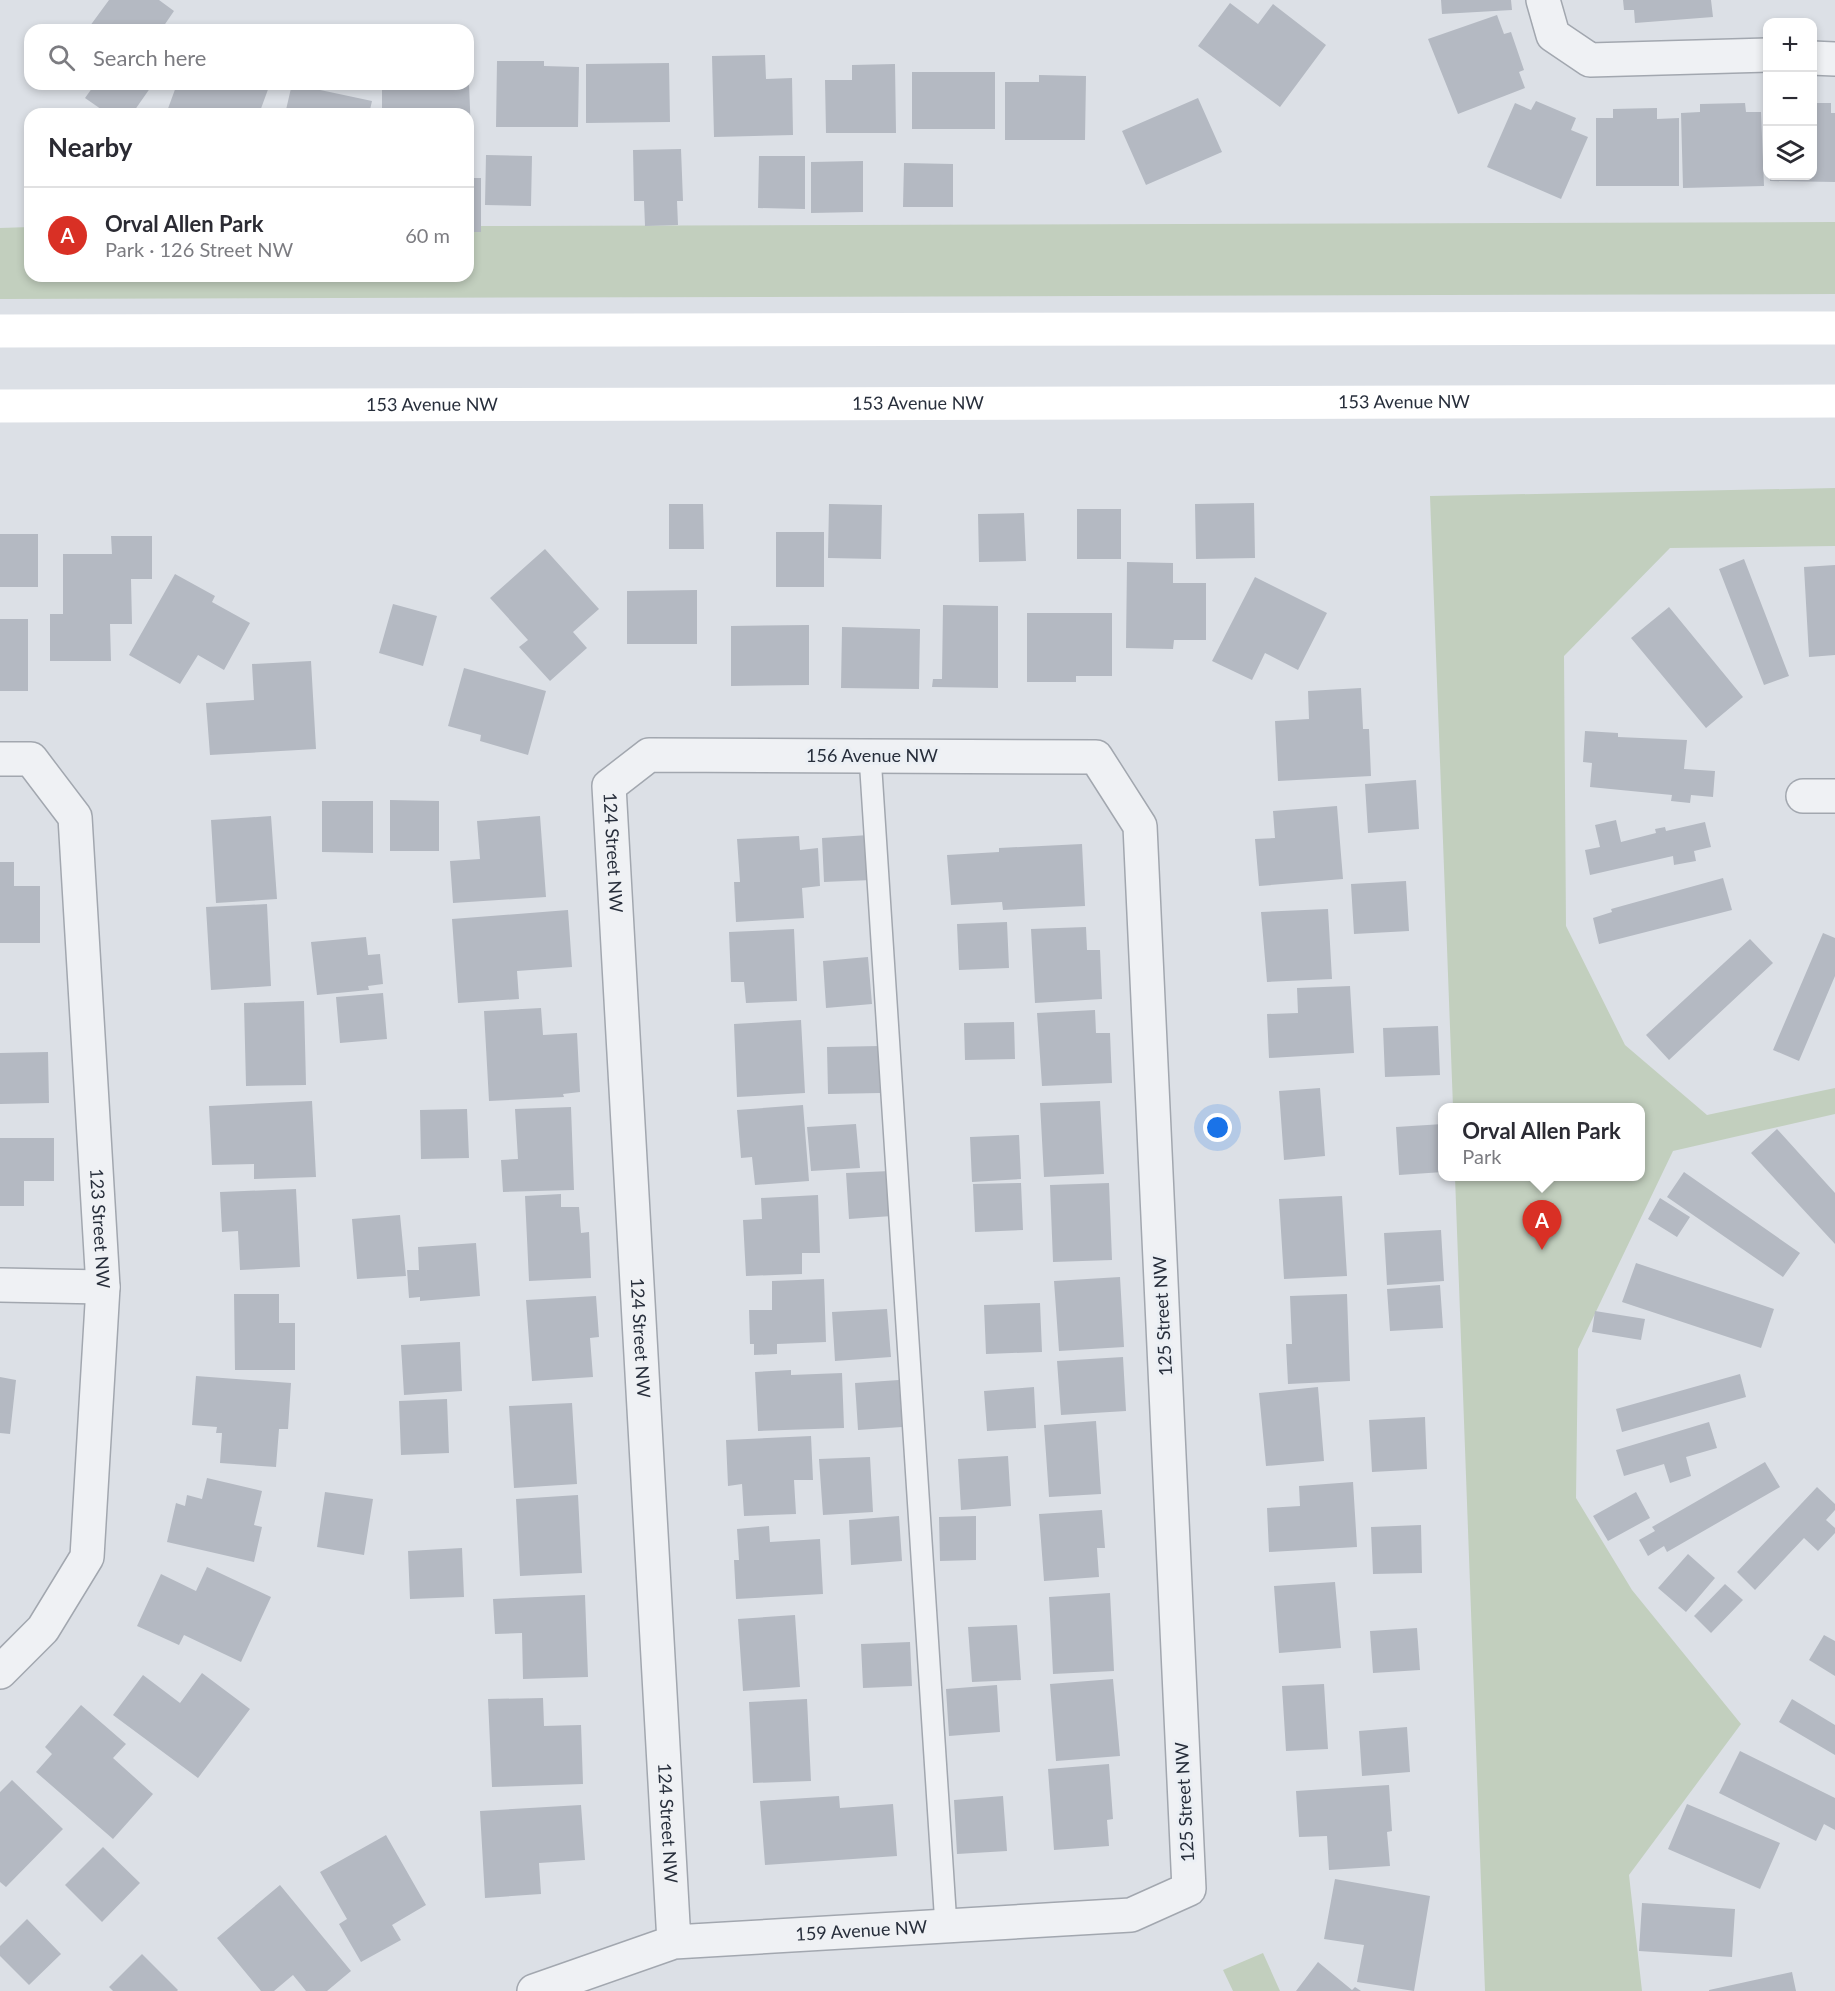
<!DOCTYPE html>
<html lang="en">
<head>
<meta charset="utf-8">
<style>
	body { margin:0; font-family:Lato,sans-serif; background:#f7f7f7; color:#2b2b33 }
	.controls { position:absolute; right:18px; top:18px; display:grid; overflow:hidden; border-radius:12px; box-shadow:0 3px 9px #0003 }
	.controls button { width:54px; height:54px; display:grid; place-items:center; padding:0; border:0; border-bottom:2px solid #e1e1e2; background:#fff; color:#2b2b33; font:30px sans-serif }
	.you { position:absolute; left:1218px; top:1128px; width:21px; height:21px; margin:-15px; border:4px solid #fff; border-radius:50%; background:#1a73e8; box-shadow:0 0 0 9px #1a73e833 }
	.badge { display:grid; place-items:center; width:39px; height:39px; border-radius:50%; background:#d93025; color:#fff; font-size:20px; font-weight:700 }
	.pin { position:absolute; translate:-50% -50px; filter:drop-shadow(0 2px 3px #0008) }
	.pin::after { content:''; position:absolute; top:32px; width:21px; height:18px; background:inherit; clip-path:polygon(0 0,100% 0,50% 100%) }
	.popup { position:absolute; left:1438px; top:1103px; width:207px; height:78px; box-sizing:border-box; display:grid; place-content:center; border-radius:12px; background:#fff; filter:drop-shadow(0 2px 4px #0005); font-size:20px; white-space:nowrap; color:#7c7c81 }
	.popup b { font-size:22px; color:#2b2b33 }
	.popup::after { content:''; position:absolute; left:50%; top:100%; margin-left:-12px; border:12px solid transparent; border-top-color:#fff }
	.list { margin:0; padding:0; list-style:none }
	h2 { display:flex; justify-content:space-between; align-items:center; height:78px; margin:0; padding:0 24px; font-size:26px }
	h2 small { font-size:20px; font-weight:400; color:#7c7c81 }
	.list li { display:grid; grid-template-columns:39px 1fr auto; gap:18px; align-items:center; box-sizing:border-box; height:96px; padding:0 24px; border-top:2px solid #e1e1e2 }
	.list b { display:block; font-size:22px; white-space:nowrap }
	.list p { margin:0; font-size:20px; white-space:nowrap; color:#7c7c81 }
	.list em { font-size:20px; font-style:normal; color:#7c7c81 }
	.icon { flex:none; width:33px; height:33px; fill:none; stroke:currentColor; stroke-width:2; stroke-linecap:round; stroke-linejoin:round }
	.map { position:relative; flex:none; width:1835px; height:1991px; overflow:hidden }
	.search { position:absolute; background:#fff; box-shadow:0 3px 9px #0003; left:24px; top:24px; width:450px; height:66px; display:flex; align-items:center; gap:15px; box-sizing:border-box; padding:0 21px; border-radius:18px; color:#7c7c81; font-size:22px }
	.panel { position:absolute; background:#fff; box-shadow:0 3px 9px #0003; left:24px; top:108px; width:450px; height:174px; border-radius:18px }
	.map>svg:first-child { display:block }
</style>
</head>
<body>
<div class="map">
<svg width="1835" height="1991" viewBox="0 0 1835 1991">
	<rect width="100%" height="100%" fill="#dce0e6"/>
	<!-- green -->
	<path fill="#c2cfbe" d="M1835,222V294L0,299V228L30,227V276H468V226Z
		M1835,488V546L1670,548L1564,656L1566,926L1625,1045L1707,1115L1835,1088V1114L1673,1151L1578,1349L1576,1498L1632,1590L1741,1724L1629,1875L1642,1991H1485L1455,1177L1641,1176V1108L1453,1107L1430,496Z
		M1263,1953L1280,1991H1233L1223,1970Z"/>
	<!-- building -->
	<path fill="#b4b9c2" d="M109,0H159L174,11L161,30H87Z
		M1441,0H1511L1512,10L1442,14Z
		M1623,0H1711L1713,17L1635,23L1634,10H1624Z
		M1230,3L1258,24L1273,4L1326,45L1280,107L1198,46Z
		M1497,15L1504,34L1511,32L1524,70L1519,72L1525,88L1458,114L1428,39Z
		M765,55L766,79L792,78L793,135L714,137L712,56Z
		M497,61H544V66L579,67L578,127H496Z
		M669,63L670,122L586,123V64Z
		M895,64L896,133H826L825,80H852V65Z
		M912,72H995V129H912Z
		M1039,75L1086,76L1085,140H1005V82H1039Z
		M95,84H153L132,114H108L85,98Z
		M177,84H270L259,114H166Z
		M292,84L372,101L369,114H285Z
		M382,84H469L471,132H468V114H382Z
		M1198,98L1222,152L1146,185L1122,131Z
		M1536,101L1576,118L1571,130L1588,137L1561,199L1487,167L1515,103L1531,110Z
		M1745,103L1746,112H1761L1764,186L1683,188L1681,113L1700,112V104Z
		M1812,103H1831V113H1835V182L1770,181V176H1812Z
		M1657,108V119L1679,118V186H1596V118H1613V109Z
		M681,149L683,201H677L678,225L645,226L644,201H634L633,150Z
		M486,155L532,156L531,206L485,205Z
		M759,156H805V209L758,208Z
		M863,161V212L811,213V162Z
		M904,163L953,164V207H903Z
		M468,178H481V232H468Z
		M1254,503L1255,558L1196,559L1195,504Z
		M669,504H703L704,549H669Z
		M829,504L882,505L881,559L828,558Z
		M1077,509H1121V559H1077Z
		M1024,513L1026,561L979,562L978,514Z
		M776,532H824V587H776Z
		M0,534H38V587H0Z
		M111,536H152V579H131L132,624H110L111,661H50V614H63V554H112Z
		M545,549L599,609L573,632L587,648L550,681L519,647L528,640L490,598Z
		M1744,559L1789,676L1764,685L1719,569Z
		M1127,562L1173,563V583H1206V640H1174L1173,649L1126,648Z
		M1835,565V655L1809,657L1804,567Z
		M175,574L215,596L212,602L250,623L224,670L198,655L180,684L129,655Z
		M1255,577L1327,613L1298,670L1265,653L1252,680L1212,661Z
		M697,590V644H627V591Z
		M393,604L437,616L423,666L379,653Z
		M943,605L998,606V688L932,687L933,679H942Z
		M1669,607L1743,697L1706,728L1631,638Z
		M1027,613H1112V676H1076V682H1027Z
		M0,619H28V691H0Z
		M809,625V685L731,686V626Z
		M842,627L920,629L919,689L841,688Z
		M311,661L316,749L210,755L206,703L254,700L252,664Z
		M464,668L546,691L528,755L480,741L481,735L448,726Z
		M1361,688L1363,729H1369L1371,776L1278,781L1275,721L1309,719L1308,691Z
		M1585,731L1618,733V737L1687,740L1684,769L1715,771L1713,797L1691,795L1690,803L1671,801L1672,795L1590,787L1592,763L1583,762Z
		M1416,780L1419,829L1368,833L1365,784Z
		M390,800L439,801V851H390Z
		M322,801H373V853L322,852Z
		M1337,806L1343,879L1259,886L1255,839L1275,838L1273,811Z
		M271,816L277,899L216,903L211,820Z
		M540,816L546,897L453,903L450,861L480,859L477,821Z
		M1616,820L1621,842L1656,833L1655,829L1665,827L1666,831L1705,822L1711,847L1694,851L1696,861L1674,865L1673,856L1590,875L1585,850L1600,847L1595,825Z
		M869,835L872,880L824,882L822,838Z
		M799,836L800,850L818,848L820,886L802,888L804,918L736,922L734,882H740L737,839Z
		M1082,844L1085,906L1003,910L1002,902L951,905L947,855L999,852V848Z
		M0,862H14V886H40V943H0Z
		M1723,878L1732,910L1599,944L1593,918L1612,912L1611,909Z
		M1406,881L1409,931L1354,934L1351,884Z
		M267,904L271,986L211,990L206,907Z
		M1328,909L1332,979L1267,982L1261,912Z
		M568,910L572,967L517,971L519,999L458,1003L452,919Z
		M1007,922L1009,968L959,970L957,924Z
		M1086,927L1087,950H1100L1102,999L1035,1003L1031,929Z
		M794,929L797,1001L746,1003L744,982H731L729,932Z
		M1823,933L1835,938V976L1799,1061L1773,1050Z
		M366,937L368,955L380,954L383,984L368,986L369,990L317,995L311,942Z
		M1750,939L1773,963L1669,1060L1646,1035Z
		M868,957L872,1004L826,1008L823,961Z
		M1350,986L1354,1053L1269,1058L1267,1014L1298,1013L1297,988Z
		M383,993L387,1039L340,1043L336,997Z
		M304,1001L306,1085L246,1086L244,1003Z
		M541,1008L543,1035L577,1033L580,1092L563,1094L564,1097L489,1101L484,1011Z
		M1095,1010L1096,1033H1110L1112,1083L1042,1086L1037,1013Z
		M801,1020L805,1093L737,1097L734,1024Z
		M1014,1022L1015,1059L965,1060L964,1023Z
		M1438,1026L1440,1075L1385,1077L1383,1028Z
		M879,1046L880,1093L828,1094L827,1047Z
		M48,1052L49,1103L0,1104V1053Z
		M1320,1088L1325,1156L1284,1160L1279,1091Z
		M312,1101L316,1177L254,1179V1164L212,1165L209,1106Z
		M1100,1101L1104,1174L1044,1177L1040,1103Z
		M803,1105L809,1181L755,1185L752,1157L741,1158L737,1110Z
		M571,1107L574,1190L503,1192L501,1160L518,1159L515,1109Z
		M467,1109L469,1158L421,1159L420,1110Z
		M856,1124L860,1168L811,1171L807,1127Z
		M1443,1124V1172L1399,1175L1396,1127Z
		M1777,1129L1835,1193V1244L1751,1153Z
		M1019,1135L1021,1179L972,1182L970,1137Z
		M0,1138H54V1181H24V1206H0Z
		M890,1171L892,1216L849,1219L846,1173Z
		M1684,1172L1800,1253L1783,1277L1667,1197Z
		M1021,1183L1023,1230L975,1232L973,1184Z
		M1109,1183L1112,1260L1053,1262L1050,1185Z
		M296,1189L300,1267L240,1270L238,1231L222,1232L220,1192Z
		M561,1194V1207H579L581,1233L589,1232L591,1278L529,1281L525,1196Z
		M818,1195L820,1253H802V1274L746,1276L743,1220L762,1219L761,1198Z
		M1342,1196L1347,1276L1284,1279L1279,1199Z
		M1660,1198L1690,1217L1677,1237L1648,1219Z
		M400,1215L406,1276L357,1279L352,1219Z
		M1441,1230L1444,1281L1387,1285L1384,1233Z
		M476,1243L480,1296L420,1301V1297L409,1298L407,1270H419L418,1247Z
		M1636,1263L1774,1309L1761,1348L1622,1302Z
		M1120,1277L1124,1347L1059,1351L1054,1281Z
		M824,1279L826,1342L777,1344V1354L754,1355V1344H750L749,1310H772V1281Z
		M1440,1285L1443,1328L1390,1331L1387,1289Z
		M234,1294H279V1323H295V1370H235Z
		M1347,1294L1350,1381L1288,1384L1286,1344H1292L1290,1296Z
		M596,1296L599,1337L590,1338L593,1377L532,1381L526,1300Z
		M1040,1303L1042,1352L986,1354L984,1305Z
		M887,1309L891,1357L835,1361L832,1312Z
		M1595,1311L1645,1319L1641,1340L1592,1332Z
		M460,1342L462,1391L404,1395L401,1345Z
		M1123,1357L1126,1411L1061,1415L1057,1361Z
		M791,1370V1375L842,1373L844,1428L758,1431L755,1372Z
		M1740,1374L1746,1397L1622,1432L1616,1409Z
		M196,1376L291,1383L288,1429H279L276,1467L220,1463L222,1433H216L217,1427L192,1425Z
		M0,1377L16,1380L10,1434L0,1433Z
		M899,1380L902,1427L858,1430L855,1383Z
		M1034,1387L1036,1428L987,1431L984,1391Z
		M1318,1387L1324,1461L1266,1466L1259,1393Z
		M447,1399L449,1453L401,1455L399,1401Z
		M572,1403L577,1484L514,1488L509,1406Z
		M1425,1417L1427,1469L1372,1472L1369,1420Z
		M1096,1421L1101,1494L1049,1497L1044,1425Z
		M1709,1422L1717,1448L1686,1457L1691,1476L1670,1483L1664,1464L1624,1476L1616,1450Z
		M811,1436L813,1480H794L796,1514L744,1516L742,1484L728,1486L726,1440Z
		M1008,1456L1011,1506L961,1510L958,1459Z
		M870,1457L873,1512L823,1515L819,1459Z
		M1765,1462L1780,1487L1667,1552L1664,1546L1648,1556L1639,1540L1655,1531L1652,1527Z
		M207,1478L262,1491L254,1525L262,1527L254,1562L167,1542L176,1503L185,1506L187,1495L202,1499Z
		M1353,1482L1357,1547L1269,1552L1267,1508L1300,1506L1299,1486Z
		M1817,1487L1835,1504V1510L1826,1520L1835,1528V1533L1818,1551L1804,1538L1755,1590L1737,1572Z
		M325,1492L373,1499L364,1555L317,1547Z
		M1636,1492L1650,1518L1608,1541L1593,1516Z
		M578,1495L582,1573L520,1576L516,1499Z
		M1102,1510L1105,1548H1097L1099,1577L1044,1581L1039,1514Z
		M899,1516L902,1561L851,1565L849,1520Z
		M976,1516V1560L940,1561L939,1517Z
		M1421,1525L1422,1573L1373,1574L1371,1527Z
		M769,1526L770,1542L820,1539L823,1594L736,1599L734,1560H739L737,1529Z
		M462,1548L464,1597L410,1599L408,1551Z
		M1688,1554L1715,1578L1686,1612L1658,1588Z
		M207,1567L271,1597L241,1662L184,1635L179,1645L137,1626L161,1574L196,1591Z
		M1335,1582L1341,1648L1279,1653L1274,1586Z
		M1725,1584L1743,1600L1711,1633L1694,1616Z
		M1110,1593L1114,1671L1053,1674L1049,1597Z
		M585,1595L588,1677L523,1679L522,1633L495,1634L493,1599Z
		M795,1615L800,1687L743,1691L738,1619Z
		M1017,1625L1021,1680L972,1682L968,1627Z
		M1417,1628L1420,1670L1373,1673L1370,1631Z
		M1824,1635L1835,1641V1676L1809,1660Z
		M910,1642L912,1686L863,1688L861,1644Z
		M202,1673L250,1709L198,1778L113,1715L143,1675L180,1703Z
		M1113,1679L1120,1756L1056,1761L1050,1684Z
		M1324,1684L1328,1749L1286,1751L1282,1686Z
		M997,1685L1000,1732L949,1736L946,1689Z
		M543,1698L544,1726L581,1725L583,1784L492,1787L488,1699Z
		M807,1699L811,1781L753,1783L749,1702Z
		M1792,1699L1835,1725V1755L1779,1722Z
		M81,1705L126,1744L113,1758L153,1794L113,1839L36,1772L52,1754L45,1747Z
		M1407,1727L1410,1772L1362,1776L1359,1731Z
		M1740,1751L1835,1798V1830L1824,1824L1816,1841L1719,1793Z
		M1109,1764L1113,1819L1107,1820L1109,1846L1054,1850L1048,1769Z
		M12,1780L63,1829L6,1887L0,1882V1792Z
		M1389,1785L1392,1831L1387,1832L1390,1866L1329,1870L1327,1836L1299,1837L1296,1791Z
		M839,1796L840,1808L893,1804L897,1856L765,1865L760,1801Z
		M1003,1796L1007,1851L957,1854L954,1800Z
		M1687,1804L1780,1843L1760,1889L1668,1849Z
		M581,1805L585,1860L539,1863L541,1894L485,1898L480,1811Z
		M386,1835L426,1905L392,1925L401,1940L361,1962L339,1924L347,1919L320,1872Z
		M103,1847L140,1883L102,1922L65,1885Z
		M1335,1879L1430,1896L1414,1991L1357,1982L1364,1945L1324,1939Z
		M280,1885L351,1971L327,1991H306L293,1975L274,1991H261L217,1938Z
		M1642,1903L1735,1909L1732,1957L1639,1951Z
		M27,1919L61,1954L29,1985L0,1956V1946Z
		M142,1954L178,1990L177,1991H113L109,1987Z
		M1318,1962L1352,1990L1355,1987L1361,1991H1296Z
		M1792,1972L1796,1991H1709V1990Z"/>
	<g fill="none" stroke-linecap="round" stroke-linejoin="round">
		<!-- service casing -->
		<g stroke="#a2a7af" stroke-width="24">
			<path id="service" d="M870,756L946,1926"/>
		</g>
		<!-- minor casing -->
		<g stroke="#a2a7af" stroke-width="36">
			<g id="minor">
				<path d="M1543,0L1553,35L1590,60L1768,55"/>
				<path d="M1812,58L1835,59"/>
				<path id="s1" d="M0,759H31L75,817L103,1287L87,1557L43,1629L0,1672"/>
				<path d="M1803,796H1835"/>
				<path d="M0,1285L103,1287"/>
				<path id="s2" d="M534,1991L674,1942L1131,1915L1189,1889L1140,826L1096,757L649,755L609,786L674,1942"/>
			</g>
		</g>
		<!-- service -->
		<use href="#service" stroke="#eff1f4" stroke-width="21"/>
		<!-- minor -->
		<use href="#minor" stroke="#eff1f4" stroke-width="33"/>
		<!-- secondary -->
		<g stroke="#fff" stroke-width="33">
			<path d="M0,331L1835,328"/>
			<path id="s3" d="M0,406L1835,401"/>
		</g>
	</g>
	<g text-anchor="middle" stroke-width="6" stroke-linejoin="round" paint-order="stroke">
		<!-- street labels -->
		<g font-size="18" fill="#272e3b" stroke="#ebeff4">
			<text dy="6" stroke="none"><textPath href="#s3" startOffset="1404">153 Avenue NW</textPath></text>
			<text dy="6" stroke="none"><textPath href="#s3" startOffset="918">153 Avenue NW</textPath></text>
			<text dy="6" stroke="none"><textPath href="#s3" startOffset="432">153 Avenue NW</textPath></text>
			<text x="872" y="762">156 Avenue NW</text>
			<text dy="6" stroke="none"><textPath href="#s2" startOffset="2380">124 Street NW</textPath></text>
			<text dy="6" stroke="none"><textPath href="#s1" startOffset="516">123 Street NW</textPath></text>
			<text transform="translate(1163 1316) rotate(-93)" y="6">125 Street NW</text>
			<text dy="6" stroke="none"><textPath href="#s2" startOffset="2866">124 Street NW</textPath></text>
			<text transform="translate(1185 1802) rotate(-93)" y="6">125 Street NW</text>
			<text dy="6" stroke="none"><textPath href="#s2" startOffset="3352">124 Street NW</textPath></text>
			<text dy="6" stroke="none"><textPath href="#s2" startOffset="336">159 Avenue NW</textPath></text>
		</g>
	</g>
</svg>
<div class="controls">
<button>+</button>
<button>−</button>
<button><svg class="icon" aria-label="layers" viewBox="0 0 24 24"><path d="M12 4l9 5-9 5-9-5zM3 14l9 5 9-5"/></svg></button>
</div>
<div class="you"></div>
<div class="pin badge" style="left:1542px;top:1250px">A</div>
<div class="popup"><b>Orval Allen Park</b>Park</div>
<div class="search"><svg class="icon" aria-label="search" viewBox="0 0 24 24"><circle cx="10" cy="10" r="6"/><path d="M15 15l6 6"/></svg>Search here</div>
<section class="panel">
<h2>Nearby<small></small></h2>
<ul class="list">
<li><span class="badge">A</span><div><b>Orval Allen Park</b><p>Park · 126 Street NW</p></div><em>60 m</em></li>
</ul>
</section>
</div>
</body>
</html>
